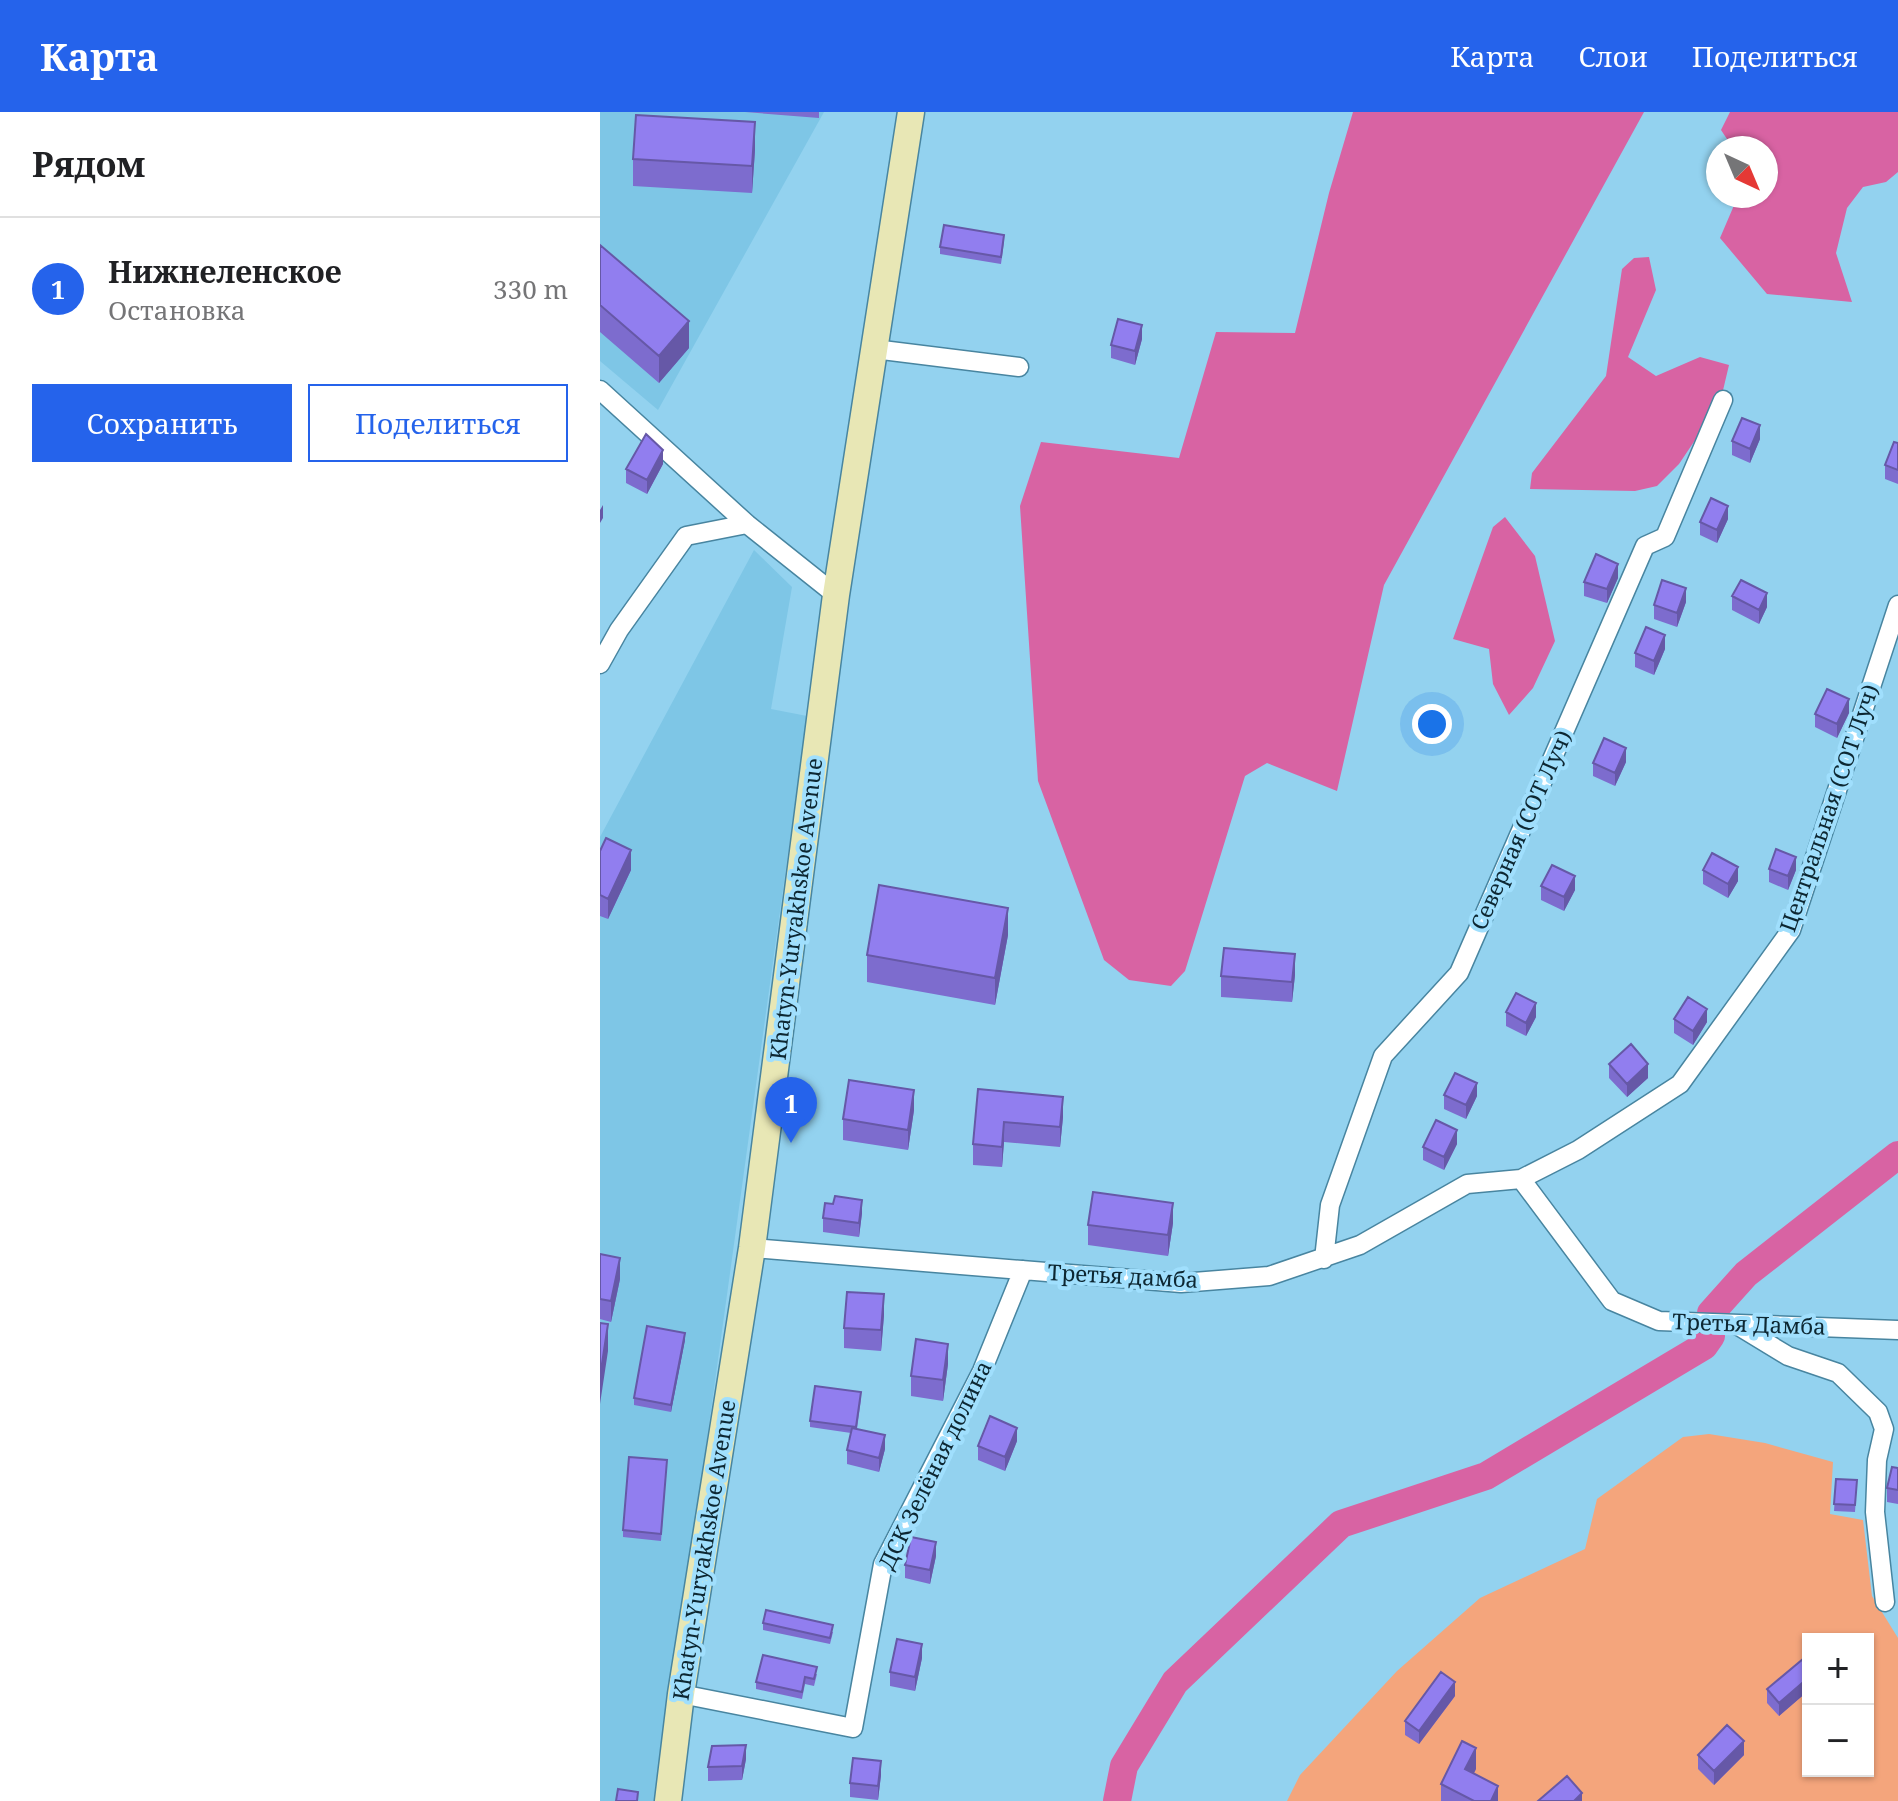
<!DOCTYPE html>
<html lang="ru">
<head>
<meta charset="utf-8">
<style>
	body { margin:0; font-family:"Noto Serif",serif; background:#f2f2f2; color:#202124 }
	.controls { position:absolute; right:24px; bottom:24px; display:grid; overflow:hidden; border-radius:0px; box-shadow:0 2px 6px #0004 }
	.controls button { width:72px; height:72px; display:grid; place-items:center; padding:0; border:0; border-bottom:2px solid #e0e0e0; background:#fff; color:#202124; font:40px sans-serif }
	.compass { position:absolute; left:1106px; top:24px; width:72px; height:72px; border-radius:50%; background:#fff; box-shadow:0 2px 6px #0004; rotate:136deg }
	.you { position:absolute; left:832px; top:612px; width:28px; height:28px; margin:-20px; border:6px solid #fff; border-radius:50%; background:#1a73e8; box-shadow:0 0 0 12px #1a73e833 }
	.badge { display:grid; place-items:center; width:52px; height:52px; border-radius:50%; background:#2563eb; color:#fff; font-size:26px; font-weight:700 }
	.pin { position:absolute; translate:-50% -66px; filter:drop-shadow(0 2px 4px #0008) }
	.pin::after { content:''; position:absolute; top:42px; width:28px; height:24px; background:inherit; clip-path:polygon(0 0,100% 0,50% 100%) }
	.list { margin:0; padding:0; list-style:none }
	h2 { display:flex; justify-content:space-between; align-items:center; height:104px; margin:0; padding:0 32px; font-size:34px }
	h2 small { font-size:26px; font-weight:400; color:#757577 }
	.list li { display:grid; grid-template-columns:52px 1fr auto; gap:24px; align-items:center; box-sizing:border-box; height:144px; padding:0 32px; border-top:2px solid #e0e0e0 }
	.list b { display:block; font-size:30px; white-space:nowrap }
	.list p { margin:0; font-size:26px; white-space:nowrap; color:#757577 }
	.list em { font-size:26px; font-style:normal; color:#757577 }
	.actions { display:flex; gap:16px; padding:24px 32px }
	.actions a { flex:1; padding:18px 0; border:2px solid #2563eb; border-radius:0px; text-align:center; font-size:28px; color:#2563eb }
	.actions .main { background:#2563eb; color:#fff }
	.map { position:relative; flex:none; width:1298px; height:1689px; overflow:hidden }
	header { display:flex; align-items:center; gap:48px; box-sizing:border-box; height:112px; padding:0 40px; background:#2563eb; color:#fff }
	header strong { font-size:38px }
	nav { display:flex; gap:44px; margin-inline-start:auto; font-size:28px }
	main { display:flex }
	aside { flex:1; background:#fff }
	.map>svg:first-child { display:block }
</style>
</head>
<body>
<header>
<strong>Карта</strong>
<nav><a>Карта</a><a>Слои</a><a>Поделиться</a></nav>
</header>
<main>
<aside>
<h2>Рядом<small></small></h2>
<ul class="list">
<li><span class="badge">1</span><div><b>Нижнеленское</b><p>Остановка</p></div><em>330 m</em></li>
</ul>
<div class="actions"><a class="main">Сохранить</a><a>Поделиться</a></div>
</aside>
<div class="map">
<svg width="1298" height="1689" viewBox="0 0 1298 1689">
	<rect width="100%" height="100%" fill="#93d2ef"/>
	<!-- built -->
	<path fill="#7ec6e6" d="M0,0H224L58,298L0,249Z
		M154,438L192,475L171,597L207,604L57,1689H0V725Z"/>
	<!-- green -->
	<path fill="#f4a57c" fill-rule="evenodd" d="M1109,1322L1165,1331L1233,1350L1230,1402L1263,1408L1272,1484L1298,1526V1689H687L700,1663L797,1559L880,1486L985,1437L997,1387L1083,1325ZM1208,1527H1268V1659H1208Z"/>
	<!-- water -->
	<path fill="#d863a3" d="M753,0H1044L784,473L737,679L667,651L645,664L585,859L571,874L529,868L504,848L438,669L420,394L441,330L579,346L616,220L695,221L729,81Z
		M1130,0H1298V60L1286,70L1263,75L1247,96L1236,141L1252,190L1167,182L1120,126L1138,84H1166V36H1133L1121,18Z
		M1049,145L1056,178L1028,245L1056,264L1100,245L1129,253L1120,291L1079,352L1057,374L1035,379L930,377L932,361L1006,264L1022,157L1034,146Z
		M905,405L935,444L955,529L933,576L909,603L893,572L889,537L853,527L893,415Z"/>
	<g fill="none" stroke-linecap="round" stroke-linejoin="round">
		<!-- river -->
		<path stroke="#d863a3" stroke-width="28" d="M1111,1201L1146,1162L1298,1043
			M517,1689L524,1654L575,1570L741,1412L886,1364L1104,1234L1111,1224"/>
		<!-- street casing -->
		<g stroke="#4885a0" stroke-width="21">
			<path id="street" d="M274,237L419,255
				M0,278L147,412L236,483
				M0,552L19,518L86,424L147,412
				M921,1067L1012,1189L1059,1209L1298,1218
				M152,1136L581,1171L669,1164L760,1133L867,1072L921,1067L978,1038L1080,972L1191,818L1298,493
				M724,1147L730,1093L783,944L859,861L1045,434L1065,425L1123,288
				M1137,1213L1188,1244L1238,1261L1278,1300L1284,1317L1277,1348L1275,1400L1285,1490
				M81,1582L253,1616L283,1452L382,1259L423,1158"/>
		</g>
		<!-- secondary casing -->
		<g stroke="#4885a0" stroke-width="29">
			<path id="secondary" d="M68,1689L81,1582L152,1136L236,483L311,0"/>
		</g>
		<!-- street -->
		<use href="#street" stroke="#fff" stroke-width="18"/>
		<!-- secondary -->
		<use href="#secondary" stroke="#e8e7b5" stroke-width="26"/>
	</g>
	<!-- wall -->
	<path fill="#7d6cce" d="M145,0H219V6Z
		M155,38L152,81L33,74V47Z
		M404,130L401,152L340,142V135Z
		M0,133L89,236L59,271L0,220Z
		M542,227L535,253L511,246V233Z
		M1160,327L1150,351L1132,343V329Z
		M1298,331V372L1285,367V353Z
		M63,352L47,382L26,371V357Z
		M1128,407L1117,431L1100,423V410Z
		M1018,466L1007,491L984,484V470Z
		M1132,484L1167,495L1159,512L1132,498Z
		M1086,490L1077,515L1054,507V493Z
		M1065,537L1054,563L1035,555V541Z
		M1249,601L1237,626L1215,615V602Z
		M1026,650L1015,674L993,664V651Z
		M0,739L31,758L8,807L0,804Z
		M1169,757L1196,758L1188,778L1169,770Z
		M1103,758L1138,769L1128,786L1103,772Z
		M941,774L975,778L964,799L941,788Z
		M408,823L395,893L267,870V843Z
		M695,863L692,890L621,885V864Z
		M906,900L936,905L926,924L906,914Z
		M1074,907L1107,910L1093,933L1074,921Z
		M1009,952L1048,966L1027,985L1009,966Z
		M378,977L463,1005L460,1035L404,1030L402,1055L373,1053V1032Z
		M844,983L877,984L866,1007L844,997Z
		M314,998L308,1038L243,1028V1007Z
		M857,1032L844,1058L823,1048V1035Z
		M262,1101L259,1125L223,1120V1106Z
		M573,1111L568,1144L488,1133V1113Z
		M0,1142L20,1167L11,1210L0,1207Z
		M284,1203L281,1239L244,1236V1216Z
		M85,1228L71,1300L34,1293V1286Z
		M348,1252L343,1289L311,1284V1264Z
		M261,1287L257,1317L285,1337L279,1360L247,1352V1338L251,1321L210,1315V1309Z
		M417,1329L405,1359L378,1348V1334Z
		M67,1348L61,1429L23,1425V1418Z
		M1298,1356V1392L1287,1390V1376Z
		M1236,1367L1257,1368L1255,1400L1234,1399Z
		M336,1444L330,1472L305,1466V1453Z
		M163,1511L233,1520L230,1532L163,1518Z
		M322,1546L315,1579L290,1574V1560Z
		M1208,1554V1579L1179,1604L1167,1591V1577Z
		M217,1562L214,1574L205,1572L202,1587L156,1577V1570Z
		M855,1584L819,1632L805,1623V1609Z
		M1098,1643H1144L1114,1673L1098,1657Z
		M146,1647L142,1668L108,1669V1655Z
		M876,1657L874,1661L898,1689H841V1672Z
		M281,1663L278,1688L250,1685V1671Z"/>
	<!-- shaded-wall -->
	<path fill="#6658a7" d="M155,10V38L152,81V54Z
		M89,209V236L59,271V244Z
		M542,213V227L535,253V239Z
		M1160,313V327L1150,351V337Z
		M63,338V352L47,382V368Z
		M3,393V406L0,411V398Z
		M1128,394V407L1117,431V418Z
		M1018,452V466L1007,491V477Z
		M1086,476V490L1077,515V501Z
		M1167,481V495L1159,512V498Z
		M1065,523V537L1054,563V549Z
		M1249,587V601L1237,626V612Z
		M1026,636V650L1015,674V661Z
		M31,738V758L8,807V787Z
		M1196,745V758L1188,778V764Z
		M1138,755V769L1128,786V772Z
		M975,764V778L964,799V785Z
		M408,796V823L395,893V866Z
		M695,842V863L692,890V870Z
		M936,891V905L926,924V911Z
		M1107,897V910L1093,933V919Z
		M1048,952V966L1027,985V972Z
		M877,971V984L866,1007V993Z
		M314,978V998L308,1038V1018Z
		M463,985V1005L460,1035V1015Z
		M404,1010V1030L402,1055V1035Z
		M857,1018V1032L844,1058V1045Z
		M262,1088V1101L259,1125V1111Z
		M573,1091V1111L568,1144V1123Z
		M20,1146V1167L11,1210V1189Z
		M284,1182V1203L281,1239V1218Z
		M8,1212V1239L0,1292V1265Z
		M85,1221V1228L71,1300V1293Z
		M348,1232V1252L343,1289V1268Z
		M417,1316V1329L405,1359V1345Z
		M285,1323V1337L279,1360V1346Z
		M336,1430V1444L330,1472V1458Z
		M322,1532V1546L315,1579V1565Z
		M1208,1566V1579L1179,1604V1591Z
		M855,1570V1584L819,1632V1619Z
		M1144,1629V1643L1114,1673V1659Z
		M146,1633V1647L142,1668V1654Z
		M876,1636V1657L865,1678V1657Z
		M281,1649V1663L278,1688V1674Z
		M898,1674V1689H891Z
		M982,1681V1689H974Z"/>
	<!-- building -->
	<path fill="#917eef" stroke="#6658a7" stroke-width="2" d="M36,3L155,10L152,54L33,47Z
		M344,113L404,123L401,145L340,135Z
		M0,133L89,209L59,244L0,193Z
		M518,207L542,213L535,239L511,233Z
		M1142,306L1160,313L1150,337L1132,329Z
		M46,322L63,338L47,368L26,357Z
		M1294,330L1298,331V358L1285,353Z
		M1111,386L1128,394L1117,418L1100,410Z
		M996,442L1018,452L1007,477L984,470Z
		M1062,468L1086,476L1077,501L1054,493Z
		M1141,468L1167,481L1159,498L1132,484Z
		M1046,515L1065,523L1054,549L1035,541Z
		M1227,577L1249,587L1237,612L1215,602Z
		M1004,626L1026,636L1015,661L993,651Z
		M6,726L31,738L8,787L0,783V739Z
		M1176,737L1196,745L1188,764L1169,757Z
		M1112,741L1138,755L1128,772L1103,758Z
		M952,753L975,764L964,785L941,774Z
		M279,773L408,796L395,866L267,843Z
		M624,836L695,842L692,870L621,864Z
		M916,881L936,891L926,911L906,900Z
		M1088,885L1107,897L1093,919L1074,907Z
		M1031,932L1048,952L1027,972L1009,952Z
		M855,961L877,971L866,993L844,983Z
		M249,968L314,978L308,1018L243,1007Z
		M378,977L463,985L460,1015L404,1010L402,1035L373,1032Z
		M836,1008L857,1018L844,1045L823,1035Z
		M493,1080L573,1091L568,1123L488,1113Z
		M235,1084L262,1088L259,1111L223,1106L225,1091L233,1092Z
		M0,1142L20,1146L11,1189L0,1187Z
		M247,1180L284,1182L281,1218L244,1216Z
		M0,1211L8,1212L0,1265Z
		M47,1214L85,1221L71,1293L34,1286Z
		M316,1227L348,1232L343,1268L311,1264Z
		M215,1274L261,1280L256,1315L210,1309Z
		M390,1304L417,1316L405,1345L378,1334Z
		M252,1316L285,1323L279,1346L247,1338Z
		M29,1345L67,1348L61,1422L23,1418Z
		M1292,1355L1298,1356V1378L1287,1376Z
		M1236,1367L1257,1368L1255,1393L1234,1392Z
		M311,1425L336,1430L330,1458L305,1453Z
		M166,1498L233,1513L230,1526L163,1511Z
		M297,1527L322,1532L315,1565L290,1560Z
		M163,1543L217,1555L214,1567L205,1565L202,1580L156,1570Z
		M1203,1547L1208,1554V1566L1179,1591L1167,1577Z
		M841,1560L855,1570L819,1619L805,1609Z
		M1127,1613L1144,1629L1114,1659L1098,1643Z
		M862,1629L876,1636L865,1657L898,1674L891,1689H874L841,1672Z
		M146,1633L142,1654L108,1655L112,1634Z
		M253,1646L281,1649L278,1674L250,1671Z
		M967,1664L982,1681L974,1689H938Z
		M18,1677L38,1680L37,1689H16Z"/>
	<g text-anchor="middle" stroke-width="8" stroke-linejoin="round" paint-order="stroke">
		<!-- street labels -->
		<g font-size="22" fill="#0d2732" stroke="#a0dffd">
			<text transform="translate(1229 696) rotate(-71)" y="8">Центральная (СОТ Луч)</text>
			<text transform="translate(921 718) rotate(-66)" y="8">Северная (СОТ Луч)</text>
			<text transform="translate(196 797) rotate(-83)" y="8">Khatyn-Yuryakhskoe Avenue</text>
			<text transform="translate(523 1164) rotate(3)" y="8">Третья дамба</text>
			<text transform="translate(1149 1212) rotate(2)" y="8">Третья Дамба</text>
			<text transform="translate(335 1353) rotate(-64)" y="8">ДСК Зелёная долина</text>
			<text transform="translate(104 1438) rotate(-81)" y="8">Khatyn-Yuryakhskoe Avenue</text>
		</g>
	</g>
</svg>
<div class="controls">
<button>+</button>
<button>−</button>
</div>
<svg class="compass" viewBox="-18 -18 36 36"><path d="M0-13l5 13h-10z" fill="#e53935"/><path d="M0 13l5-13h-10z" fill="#757577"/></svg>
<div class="you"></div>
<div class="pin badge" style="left:191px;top:1031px">1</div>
</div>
</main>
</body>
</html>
